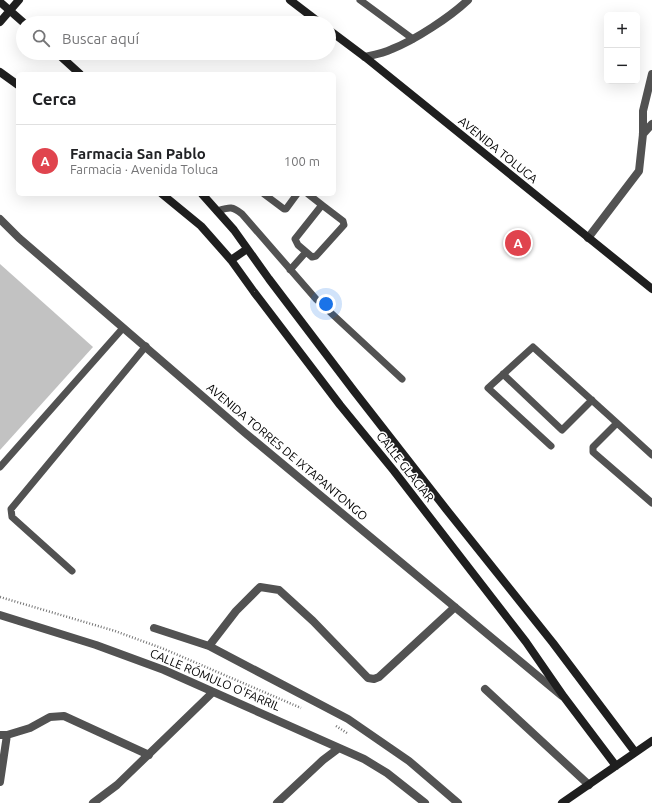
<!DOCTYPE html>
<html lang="es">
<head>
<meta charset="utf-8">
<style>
	body { margin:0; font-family:Ubuntu,sans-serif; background:#f6f6f6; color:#202124 }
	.controls { position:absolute; right:12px; top:12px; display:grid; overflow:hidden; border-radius:6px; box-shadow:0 4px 16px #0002 }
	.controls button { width:36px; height:36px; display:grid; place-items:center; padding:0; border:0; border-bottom:1px solid #e0e0e0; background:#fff; color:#202124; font:20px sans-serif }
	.you { position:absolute; left:326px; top:304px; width:14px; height:14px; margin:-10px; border:3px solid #fff; border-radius:50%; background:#1a73e8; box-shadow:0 0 0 6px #1a73e833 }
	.badge { display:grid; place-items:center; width:26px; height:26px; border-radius:50%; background:#000; color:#fff; font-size:13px; font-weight:700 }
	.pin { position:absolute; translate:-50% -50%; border:2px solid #fff; box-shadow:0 1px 4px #0006 }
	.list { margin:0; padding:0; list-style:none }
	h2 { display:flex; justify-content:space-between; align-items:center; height:52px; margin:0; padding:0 16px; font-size:17px }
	h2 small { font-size:13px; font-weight:400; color:#757577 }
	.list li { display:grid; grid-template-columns:26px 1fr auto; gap:12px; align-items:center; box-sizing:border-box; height:72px; padding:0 16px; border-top:1px solid #e0e0e0 }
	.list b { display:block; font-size:15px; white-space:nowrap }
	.list p { margin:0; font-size:13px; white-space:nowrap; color:#757577 }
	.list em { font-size:13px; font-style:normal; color:#757577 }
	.icon { flex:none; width:22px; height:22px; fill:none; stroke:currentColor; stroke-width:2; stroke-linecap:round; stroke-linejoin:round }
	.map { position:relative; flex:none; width:652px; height:803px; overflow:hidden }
	.search { position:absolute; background:#fff; box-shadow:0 4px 16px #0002; left:16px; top:16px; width:320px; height:44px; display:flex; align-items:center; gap:10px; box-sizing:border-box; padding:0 14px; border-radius:22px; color:#757577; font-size:15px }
	.panel { position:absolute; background:#fff; box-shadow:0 4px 16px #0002; left:16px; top:72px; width:320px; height:124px; border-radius:6px }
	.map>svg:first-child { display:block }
</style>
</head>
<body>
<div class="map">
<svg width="652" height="803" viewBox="0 0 652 803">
	<rect width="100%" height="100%" fill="#fff"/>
	<!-- building -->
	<path fill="#c2c2c2" d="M0,264L93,347L0,450Z"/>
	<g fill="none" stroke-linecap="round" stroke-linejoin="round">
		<!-- path -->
		<path stroke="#747474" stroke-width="2.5" stroke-dasharray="1 2" stroke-linecap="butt" d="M0,597L115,631L164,649L301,708
			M336,726L347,733"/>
		<!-- lane -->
		<path stroke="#525252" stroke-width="7" d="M360,0L413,39
			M264,194L284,209H286L297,194
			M308,194L322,205
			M322,205L343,221L344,225L316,256L312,257L298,245L295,239Z
			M217,211C230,207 232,206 242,214L316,299L402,379
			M290,270L306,252
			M503,374L562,430L592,400
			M551,446L488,388L533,347L617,423
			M652,455L617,423L593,447V452L652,503
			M0,467L123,328
			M72,571L12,517L11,509L146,346"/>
		<!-- street -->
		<path stroke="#525252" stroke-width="8" d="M365,57C374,55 384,53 392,49C415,40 450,17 468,0
			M643,134L652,124
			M0,219L19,238L244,432L562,696
			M588,238L639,171L643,134V111L652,74
			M0,615L96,645L164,670L364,759L387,773L425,803
			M154,628L209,646L348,719L409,761L458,803
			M209,646L236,611L260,587L279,590L313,621L368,678L374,679L379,677L455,607
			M485,689L589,785
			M0,735H7L30,728L50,717L64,716L149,755
			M0,782L7,735
			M93,803L117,785L213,692
			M277,803L323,760L339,748"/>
		<!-- secondary -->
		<path stroke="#1f1f1f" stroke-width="8" d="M290,0L320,23
			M0,2L24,23
			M0,22L19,0
			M329,30L365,57L652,289
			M57,53L80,74
			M0,72L18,85
			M162,194L201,226L231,260L254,292L340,405L394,471L526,642L564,697L616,766
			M202,194L234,230L269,279L354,391L446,509L553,643L635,752
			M231,260L247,249
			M562,803L652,741"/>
	</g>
	<g text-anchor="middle" stroke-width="3" stroke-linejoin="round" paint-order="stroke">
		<!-- street labels -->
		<g font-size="12" fill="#000" stroke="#fff">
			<text transform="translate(498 150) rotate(39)" y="4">AVENIDA TOLUCA</text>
			<text transform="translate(287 452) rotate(40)" y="4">AVENIDA TORRES DE IXTAPANTONGO</text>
			<text transform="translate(405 467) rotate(52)" y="4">CALLE GLACIAR</text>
			<text transform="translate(215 680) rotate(23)" y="4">CALLE RÓMULO O'FARRIL</text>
		</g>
	</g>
</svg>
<div class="controls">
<button>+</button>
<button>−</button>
</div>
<div class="you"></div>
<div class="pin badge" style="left:518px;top:243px;background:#e0444e">A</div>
<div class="search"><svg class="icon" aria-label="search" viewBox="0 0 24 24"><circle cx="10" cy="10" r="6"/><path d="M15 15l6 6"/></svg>Buscar aquí</div>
<section class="panel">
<h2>Cerca<small></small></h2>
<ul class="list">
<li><span class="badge" style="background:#e0444e">A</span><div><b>Farmacia San Pablo</b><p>Farmacia · Avenida Toluca</p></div><em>100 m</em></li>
</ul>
</section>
</div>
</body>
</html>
